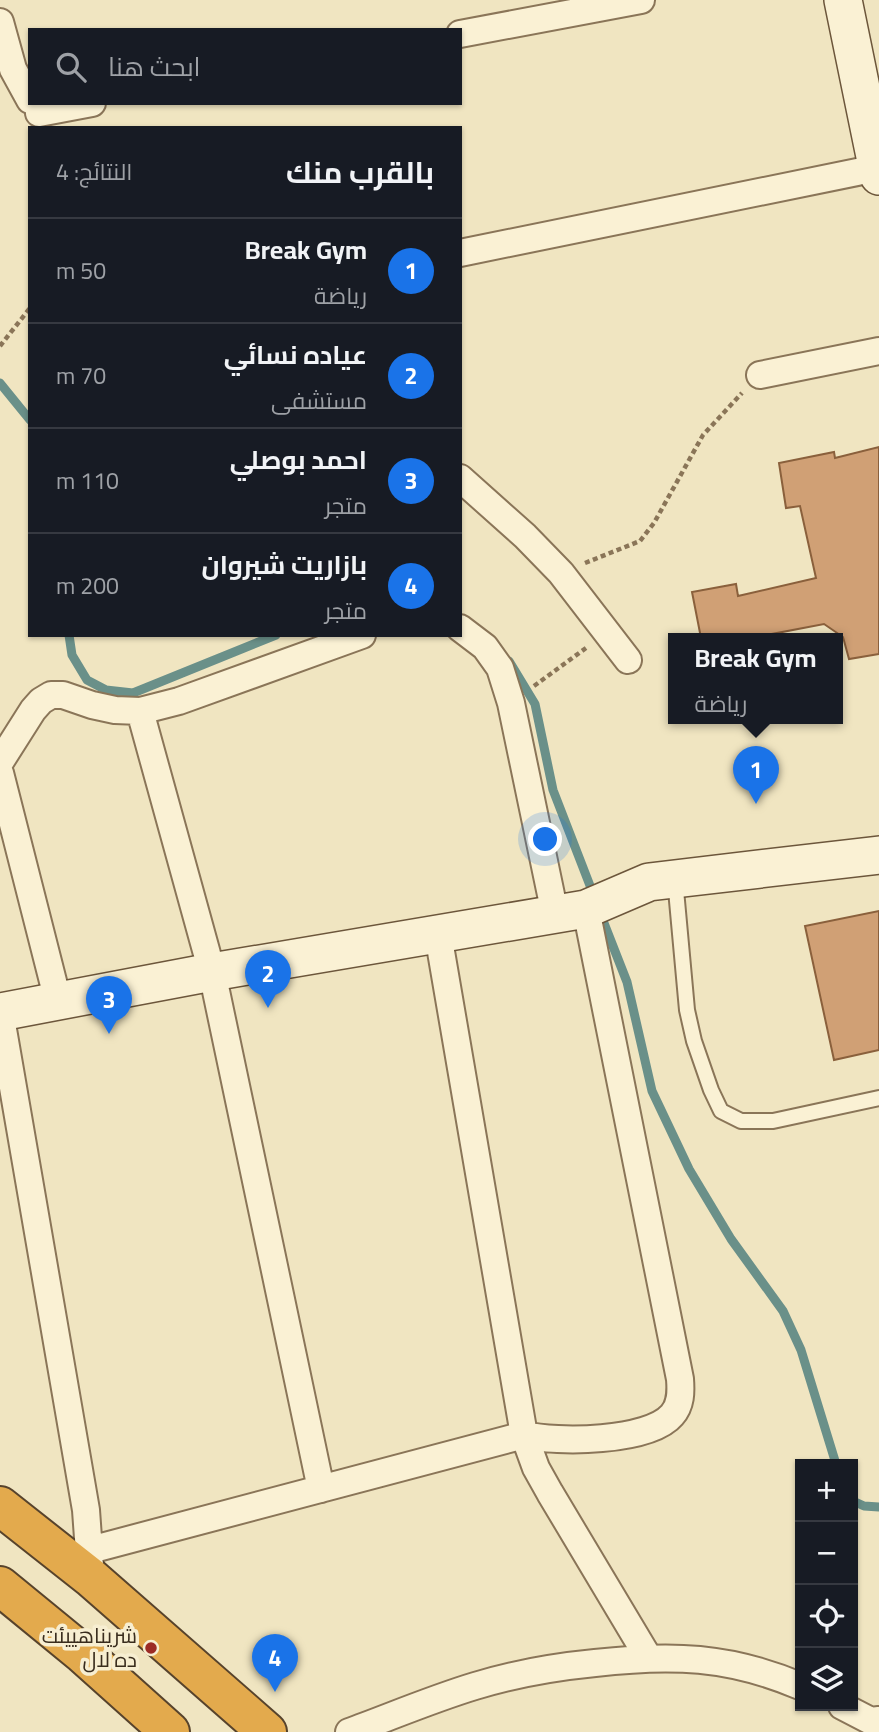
<!DOCTYPE html>
<html lang="ar">
<head>
<meta charset="utf-8">
<style>
	body { margin:0; font-family:Georgia,Cairo,serif; background:#20242c; color:#f1f3f6; direction:rtl }
	.controls { position:absolute; right:21px; bottom:21px; display:grid; overflow:hidden; border-radius:0px; box-shadow:0 2px 5px #0004 }
	.controls button { width:63px; height:63px; display:grid; place-items:center; padding:0; border:0; border-bottom:2px solid #363941; background:#171b24; color:#f1f3f6; font:35px sans-serif }
	.you { position:absolute; left:546px; top:840px; width:24px; height:24px; margin:-18px; border:5px solid #fff; border-radius:50%; background:#1a73e8; box-shadow:0 0 0 10px #1a73e833 }
	.badge { display:grid; place-items:center; width:46px; height:46px; border-radius:50%; background:#1a73e8; color:#fff; font-size:23px; font-weight:700 }
	.pin { position:absolute; translate:-50% -58px; filter:drop-shadow(0 2px 4px #0008) }
	.pin::after { content:''; position:absolute; top:37px; width:24px; height:21px; background:inherit; clip-path:polygon(0 0,100% 0,50% 100%) }
	.popup { position:absolute; left:668px; top:633px; width:175px; height:91px; box-sizing:border-box; display:grid; place-content:center; border-radius:0px; background:#171b24; filter:drop-shadow(0 2px 5px #0005); font-size:23px; white-space:nowrap; color:#9ea1a6 }
	.popup b { font-size:26px; color:#f1f3f6 }
	.popup::after { content:''; position:absolute; left:50%; top:100%; margin-left:-14px; border:14px solid transparent; border-top-color:#171b24 }
	.list { margin:0; padding:0; list-style:none }
	h2 { display:flex; justify-content:space-between; align-items:center; height:91px; margin:0; padding:0 28px; font-size:30px }
	h2 small { font-size:23px; font-weight:400; color:#9ea1a6 }
	.list li { display:grid; grid-template-columns:46px 1fr auto; gap:21px; align-items:center; box-sizing:border-box; height:105px; padding:0 28px; border-top:2px solid #363941 }
	.list b { display:block; font-size:26px; white-space:nowrap }
	.list p { margin:0; font-size:23px; white-space:nowrap; color:#9ea1a6 }
	.list em { font-size:23px; font-style:normal; color:#9ea1a6 }
	.icon { flex:none; width:38px; height:38px; fill:none; stroke:currentColor; stroke-width:2; stroke-linecap:round; stroke-linejoin:round }
	.map { position:relative; flex:none; width:879px; height:1732px; overflow:hidden; direction:ltr }
	.search { position:absolute; background:#171b24; box-shadow:0 2px 5px #0004; left:28px; top:28px; width:434px; height:77px; display:flex; align-items:center; gap:18px; box-sizing:border-box; padding:0 24px; border-radius:0px; color:#9ea1a6; font-size:26px }
	.panel { position:absolute; background:#171b24; box-shadow:0 2px 5px #0004; left:28px; top:126px; width:434px; height:511px; border-radius:0px; direction:rtl }
	.map>svg:first-child { display:block }
</style>
</head>
<body>
<div class="map">
<svg width="879" height="1732" viewBox="0 0 879 1732">
	<rect width="100%" height="100%" fill="#f0e5c1"/>
	<g fill="none" stroke-linecap="round" stroke-linejoin="round">
		<!-- stream -->
		<path stroke="#6a9089" stroke-width="9" d="M0,383L30,420
			M69,635L72,655L87,680L106,690L133,693L276,635
			M509,661L535,704L553,790L594,896
			M600,913L627,982L652,1091L689,1169L731,1239L783,1311L801,1350L836,1464
			M853,1501L864,1506L879,1507"/>
	</g>
	<!-- building -->
	<path fill="#d0a075" stroke="#8a603c" stroke-width="2" d="M879,447V654L849,659L843,637L824,624L751,638H701L692,592L736,584L738,596L816,578L800,506L786,508L779,463L834,452L835,458Z
		M879,911V1050L834,1060L805,926Z"/>
	<g fill="none" stroke-linecap="round" stroke-linejoin="round">
		<!-- lane casing -->
		<g stroke="#8a7558" stroke-width="18">
			<path id="lane" d="M675,879L687,1010L694,1041L711,1090L721,1111L741,1121H773L879,1098"/>
		</g>
		<!-- street casing -->
		<g stroke="#8a7558" stroke-width="30">
			<path id="street" d="M0,22L13,69L30,100
				M460,34L641,0
				M39,113L92,103
				M460,253L877,168
				M760,375L879,351
				M460,478L525,536L561,573L628,660
				M460,628L485,647L500,668L511,703L555,914
				M140,711L212,972L321,1489
				M0,762L33,710L41,701L51,695H63L92,705L115,710L140,711L179,701L362,635
				M0,773L58,1001
				M438,934L524,1435L536,1468L550,1493L648,1657
				M0,1012L86,1510L90,1566
				M90,1550L524,1435C557,1443 649,1442 672,1415C681,1405 681,1392 680,1379L586,909
				M842,1706L871,1721L879,1720
				M349,1732C390,1717 432,1699 475,1686C514,1674 554,1667 595,1663C671,1654 729,1656 800,1686"/>
		</g>
		<!-- secondary casing -->
		<g stroke="#6c563b" stroke-width="40">
			<path id="secondary" d="M843,0L879,176
				M0,1012L212,972L586,909L649,882L879,855"/>
		</g>
		<!-- highway casing -->
		<g stroke="#57432c" stroke-width="42">
			<path id="highway" d="M0,1506L90,1577L267,1732
				M0,1586L83,1654L170,1732"/>
		</g>
		<!-- path -->
		<path stroke="#8a7558" stroke-width="4.5" stroke-dasharray="5 3.5" stroke-linecap="butt" d="M0,346L30,308
			M585,563L640,541L654,523L703,435L742,393
			M534,686L586,648"/>
		<!-- lane -->
		<use href="#lane" stroke="#faf1d4" stroke-width="14"/>
		<!-- street -->
		<use href="#street" stroke="#faf1d4" stroke-width="26"/>
		<!-- secondary -->
		<use href="#secondary" stroke="#faf1d4" stroke-width="37"/>
		<!-- highway -->
		<use href="#highway" stroke="#e3aa4d" stroke-width="38"/>
	</g>
	<!-- markers -->
	<circle fill="#9c2b25" stroke="#f7eed1" stroke-width="2.5" cx="151" cy="1648" r="7"/>
	<g text-anchor="middle" stroke-width="7" stroke-linejoin="round" paint-order="stroke">
		<!-- poi labels -->
		<g font-size="21" fill="#392c1d" stroke="#f7eed1" text-anchor="end">
			<text x="137" y="1643">شريناهييئت<tspan x="137" dy="24">ده لال</tspan></text>
		</g>
	</g>
</svg>
<div class="controls">
<button>+</button>
<button>−</button>
<button><svg class="icon" aria-label="locate" viewBox="0 0 24 24"><circle cx="12" cy="12" r="6"/><path d="M12 2v4M12 18v4M2 12h4M18 12h4"/></svg></button>
<button><svg class="icon" aria-label="layers" viewBox="0 0 24 24"><path d="M12 4l9 5-9 5-9-5zM3 14l9 5 9-5"/></svg></button>
</div>
<div class="you"></div>
<div class="pin badge" style="left:756px;top:804px">1</div>
<div class="popup"><b>Break Gym</b>رياضة</div>
<div class="pin badge" style="left:268px;top:1008px">2</div>
<div class="pin badge" style="left:109px;top:1034px">3</div>
<div class="pin badge" style="left:275px;top:1692px">4</div>
<div class="search"><svg class="icon" aria-label="search" viewBox="0 0 24 24"><circle cx="10" cy="10" r="6"/><path d="M15 15l6 6"/></svg>ابحث هنا</div>
<section class="panel">
<h2>بالقرب منك<small>النتائج: 4</small></h2>
<ul class="list">
<li><span class="badge">1</span><div><b>Break Gym</b><p>رياضة</p></div><em>50 m</em></li>
<li><span class="badge">2</span><div><b>عياده نسائي</b><p>مستشفى</p></div><em>70 m</em></li>
<li><span class="badge">3</span><div><b>احمد بوصلي</b><p>متجر</p></div><em>110 m</em></li>
<li><span class="badge">4</span><div><b>بازاريت شيروان</b><p>متجر</p></div><em>200 m</em></li>
</ul>
</section>
</div>
</body>
</html>
